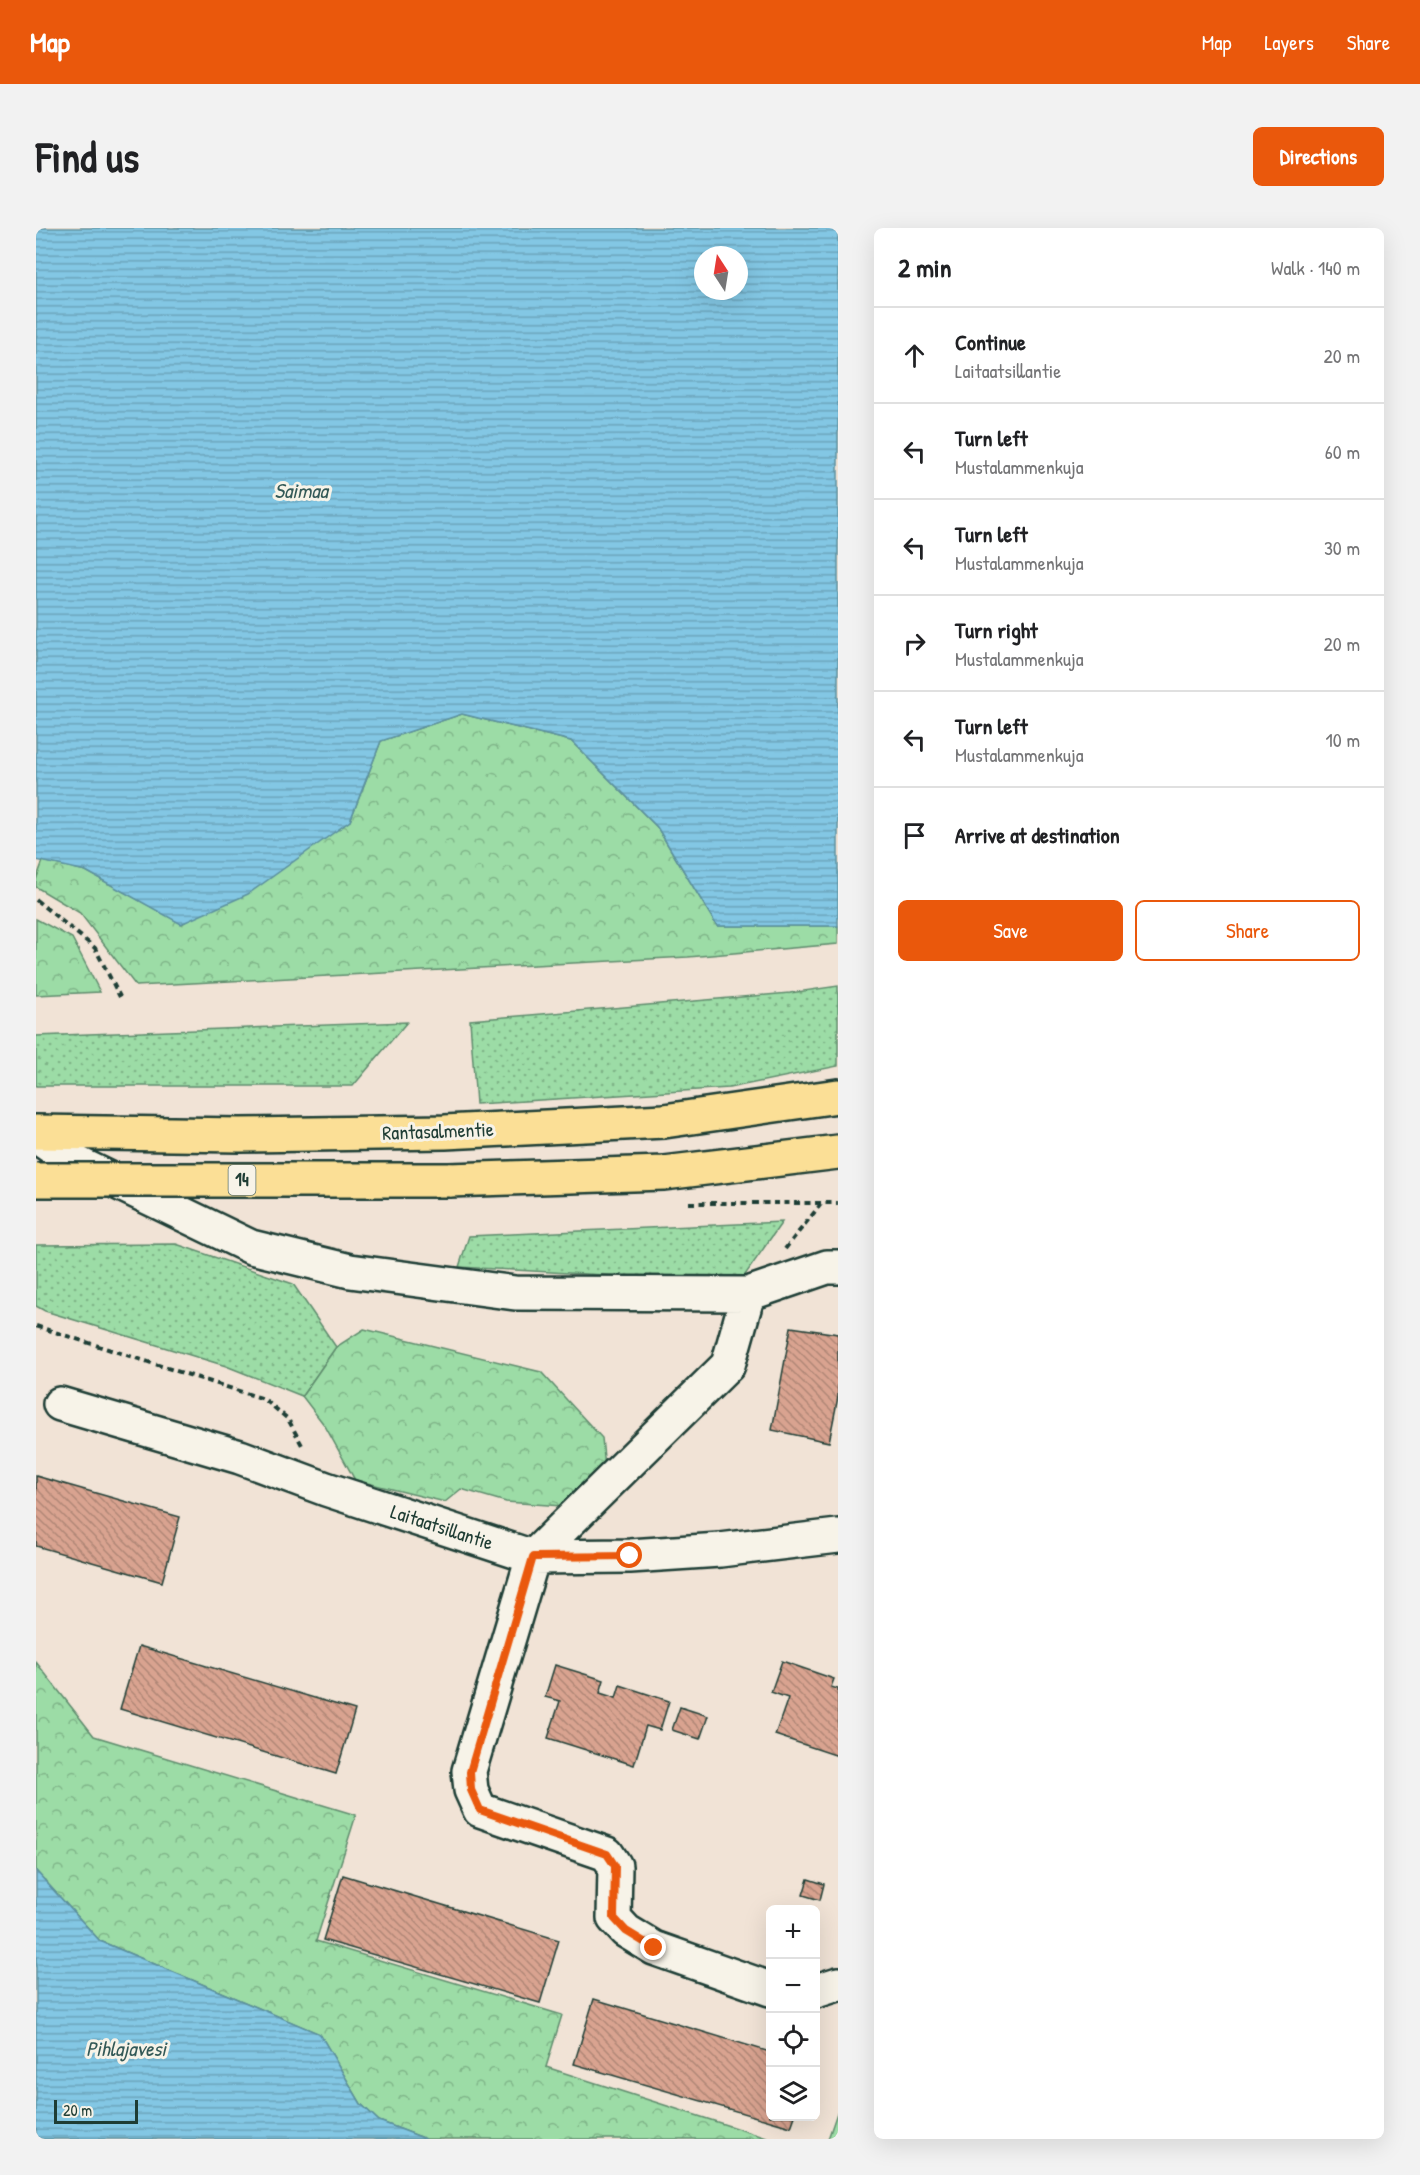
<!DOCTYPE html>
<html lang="en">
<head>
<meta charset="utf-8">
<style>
	body { margin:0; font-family:"Patrick Hand",sans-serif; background:#f2f2f2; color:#202124 }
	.controls { position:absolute; right:18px; bottom:18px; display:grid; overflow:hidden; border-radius:9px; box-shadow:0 6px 24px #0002 }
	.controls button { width:54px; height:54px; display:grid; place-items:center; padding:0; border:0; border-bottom:2px solid #e0e0e0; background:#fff; color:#202124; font:30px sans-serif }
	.compass { position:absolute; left:658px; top:18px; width:54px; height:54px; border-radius:50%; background:#fff; box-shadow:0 6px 24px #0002; rotate:348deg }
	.scale { position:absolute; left:18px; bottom:15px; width:84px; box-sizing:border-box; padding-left:6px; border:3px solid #1f3d34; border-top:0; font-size:16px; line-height:21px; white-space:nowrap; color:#1f3d34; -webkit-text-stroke:4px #f7f3e8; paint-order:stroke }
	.stop { position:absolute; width:18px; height:18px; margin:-14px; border:4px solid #ea580c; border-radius:50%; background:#fff }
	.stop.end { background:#ea580c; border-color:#fff; box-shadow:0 2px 6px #0008 }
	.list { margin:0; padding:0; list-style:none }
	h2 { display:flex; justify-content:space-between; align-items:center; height:78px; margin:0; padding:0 24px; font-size:26px }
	h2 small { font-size:20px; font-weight:400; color:#757577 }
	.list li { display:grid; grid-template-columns:39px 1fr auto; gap:18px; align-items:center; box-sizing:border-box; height:96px; padding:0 24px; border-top:2px solid #e0e0e0 }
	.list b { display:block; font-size:22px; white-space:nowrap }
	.list p { margin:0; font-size:20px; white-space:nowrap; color:#757577 }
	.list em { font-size:20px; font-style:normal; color:#757577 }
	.actions { display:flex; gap:12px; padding:18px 24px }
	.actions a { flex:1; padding:14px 0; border:2px solid #ea580c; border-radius:9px; text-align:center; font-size:21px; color:#ea580c }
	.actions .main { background:#ea580c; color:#fff }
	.icon { flex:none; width:33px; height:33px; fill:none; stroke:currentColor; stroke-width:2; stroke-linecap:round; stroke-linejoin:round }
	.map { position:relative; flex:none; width:802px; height:1911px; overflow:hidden; border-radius:9px }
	header { display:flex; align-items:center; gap:36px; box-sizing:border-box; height:84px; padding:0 30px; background:#ea580c; color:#fff }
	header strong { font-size:28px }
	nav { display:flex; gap:33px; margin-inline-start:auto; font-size:21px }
	.intro { display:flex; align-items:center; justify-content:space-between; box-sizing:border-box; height:144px; padding:0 36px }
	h1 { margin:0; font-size:42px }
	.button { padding:15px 27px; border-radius:9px; background:#ea580c; color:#fff; font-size:21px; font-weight:700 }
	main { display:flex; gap:36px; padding:0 36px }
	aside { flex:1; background:#fff; border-radius:9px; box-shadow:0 6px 24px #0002 }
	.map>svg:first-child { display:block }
</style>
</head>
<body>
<header>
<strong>Map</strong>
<nav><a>Map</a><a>Layers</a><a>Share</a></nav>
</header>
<div class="intro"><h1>Find us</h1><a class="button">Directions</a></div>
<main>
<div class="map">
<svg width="802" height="1911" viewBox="0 0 802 1911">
	<defs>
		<pattern id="grass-dots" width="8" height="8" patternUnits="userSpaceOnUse" patternTransform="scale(1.5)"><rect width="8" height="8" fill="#9cdca6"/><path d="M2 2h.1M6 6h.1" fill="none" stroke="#7fb488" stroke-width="1.8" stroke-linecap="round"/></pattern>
		<pattern id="forest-crowns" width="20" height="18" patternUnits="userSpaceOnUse" patternTransform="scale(1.5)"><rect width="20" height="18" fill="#9cdca6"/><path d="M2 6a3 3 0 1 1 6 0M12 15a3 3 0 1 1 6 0" fill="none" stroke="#7fb488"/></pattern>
		<pattern id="water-rules" width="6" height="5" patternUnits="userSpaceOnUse" patternTransform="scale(1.5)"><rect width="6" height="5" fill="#83c7e4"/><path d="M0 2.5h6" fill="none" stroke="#6ba3ba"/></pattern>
		<pattern id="building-back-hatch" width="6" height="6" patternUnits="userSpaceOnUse" patternTransform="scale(1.5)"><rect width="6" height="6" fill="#d9a390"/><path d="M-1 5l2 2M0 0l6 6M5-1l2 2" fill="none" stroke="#af8676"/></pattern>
	</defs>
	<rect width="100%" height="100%" fill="#f1e3d6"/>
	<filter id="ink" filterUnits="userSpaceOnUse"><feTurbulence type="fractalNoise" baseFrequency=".0167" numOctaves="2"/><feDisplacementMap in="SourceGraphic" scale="12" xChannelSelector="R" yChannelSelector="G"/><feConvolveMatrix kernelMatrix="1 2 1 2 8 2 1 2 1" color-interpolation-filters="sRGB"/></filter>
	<g filter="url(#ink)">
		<!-- grass -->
		<path fill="url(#grass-dots)" stroke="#5e8c6d" stroke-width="1.5" d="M802,758V838L693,860L440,876L434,792L754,765Z
			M371,794L317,858H0V808Z
			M746,994L702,1057L676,1053L423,1039L433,1008Z
			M140,1016L257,1056L300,1119L266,1168L190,1138L9,1083L0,1078V1017Z"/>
		<!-- forest -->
		<path fill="url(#forest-crowns)" stroke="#5e8c6d" stroke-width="1.5" d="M426,486L535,513L621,599L681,698H802V716L652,729L100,758L44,685L0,659V652L7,633L50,643L146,696L314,593L345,513Z
			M0,691L36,710L64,764L0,767Z
			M328,1101L505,1144L566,1210L569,1240L526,1278L470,1274L425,1261L409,1274L319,1252L289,1198L266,1168L300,1119Z
			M0,1434L58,1508L320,1587L280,1713L526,1787L510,1839L734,1911H390L343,1893L325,1876L284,1806L64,1713L0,1643Z
			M802,1882V1911H792Z"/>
		<!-- water -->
		<path fill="url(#water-rules)" stroke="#5b909e" stroke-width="1.5" fill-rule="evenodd" d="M0,0H802V698H681L621,599L535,513L426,486L345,513L314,593L212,666L145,696L50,643L0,632ZM667,27H703V63H667Z
			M0,1643L64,1713L284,1806L325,1876L343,1893L390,1911H0Z"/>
		<!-- building -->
		<path fill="url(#building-back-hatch)" stroke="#1f3d34" stroke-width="1.5" d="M755,1099L802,1106V1169L793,1214L736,1202Z
			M0,1248L144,1289L126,1354L0,1318Z
			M103,1418L319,1482L300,1546L84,1481Z
			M746,1433L798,1451L795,1459L802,1461V1528L739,1507L752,1470L735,1464Z
			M519,1437L568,1452L564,1465L580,1470L584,1457L633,1473L624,1502L610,1498L598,1537L512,1510L524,1473L509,1469Z
			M644,1479L672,1488L664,1511L636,1502Z
			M307,1647L523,1712L504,1775L287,1712Z
			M772,1651L788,1656L784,1672L767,1667Z
			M558,1771L734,1824V1888H759L755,1899L538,1836Z"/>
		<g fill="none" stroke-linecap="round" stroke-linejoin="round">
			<!-- minor casing -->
			<g stroke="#1f3d34" stroke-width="38">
				<path id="minor" d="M0,908L35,932L215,1019L314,1043L479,1065L712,1066L692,1137L497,1329L433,1543L435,1562L444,1582L571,1626L579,1638L578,1690L590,1703L618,1720L734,1761
					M712,1066L791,1039H802
					M24,1176L204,1229L290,1261L497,1329L594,1328L684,1322L802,1308
					M780,1763L802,1756"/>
			</g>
			<!-- highway casing -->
			<g stroke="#1f3d34" stroke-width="38">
				<path id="highway" d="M0,904L204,907L409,904L628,893L802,868
					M413,952L628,945L802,924"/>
			</g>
			<!-- path -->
			<path stroke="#1f3d34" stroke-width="4" stroke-dasharray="6 4.5" stroke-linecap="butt" d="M0,672L59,720L84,769
				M653,975H802
				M749,1021L785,976
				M0,1098L228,1171L252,1191L267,1219"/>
			<!-- minor -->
			<use href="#minor" stroke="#f7f3e8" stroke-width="33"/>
			<!-- highway -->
			<use href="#highway" stroke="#fbdf96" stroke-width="33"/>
			<!-- highway-bridge casing -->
			<g stroke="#1f3d34" stroke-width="38" stroke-linecap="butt">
				<path id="highway-bridge" d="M0,952H413"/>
			</g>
			<!-- highway-bridge -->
			<use href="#highway-bridge" stroke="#fbdf96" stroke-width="33"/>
		</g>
	</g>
	<g fill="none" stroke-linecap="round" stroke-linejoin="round" filter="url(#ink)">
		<!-- route -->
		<path stroke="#ea580c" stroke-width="8" d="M594,1328L497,1329L434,1544L435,1562L444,1582L571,1626L579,1638L578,1690L590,1703L618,1720"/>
	</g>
	<g text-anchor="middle" stroke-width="6" stroke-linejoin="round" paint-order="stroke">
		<!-- shield labels -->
		<rect fill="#f7f3e8" stroke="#60746a" stroke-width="1.5" x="192.5" y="937" width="27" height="30" rx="4.5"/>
		<g font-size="18" font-weight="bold" fill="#1f3d34">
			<text x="206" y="958">14</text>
		</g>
		<!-- street labels -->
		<g font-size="20" fill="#1f3d34" stroke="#f7f3e8">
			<text transform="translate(402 903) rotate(-2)" y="7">Rantasalmentie</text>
			<text transform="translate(406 1299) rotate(18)" y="7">Laitaatsillantie</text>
		</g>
		<!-- water labels -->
		<g font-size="21" font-style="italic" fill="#335957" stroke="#f7f3e8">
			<text x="265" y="270">Saimaa</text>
			<text x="90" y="1828">Pihlajavesi</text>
		</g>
	</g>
</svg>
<div class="controls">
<button>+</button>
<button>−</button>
<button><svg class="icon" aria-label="locate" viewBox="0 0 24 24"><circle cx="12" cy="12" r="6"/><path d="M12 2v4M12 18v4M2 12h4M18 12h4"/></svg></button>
<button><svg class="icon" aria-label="layers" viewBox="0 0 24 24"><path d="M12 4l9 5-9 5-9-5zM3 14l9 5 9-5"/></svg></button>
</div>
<svg class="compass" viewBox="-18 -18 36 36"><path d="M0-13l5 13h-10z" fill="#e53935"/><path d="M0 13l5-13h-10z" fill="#757577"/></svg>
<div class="scale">20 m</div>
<div class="stop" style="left:594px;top:1328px"></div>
<div class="stop end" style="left:618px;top:1720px"></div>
</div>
<aside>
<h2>2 min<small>Walk · 140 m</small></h2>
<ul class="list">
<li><svg class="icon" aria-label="ahead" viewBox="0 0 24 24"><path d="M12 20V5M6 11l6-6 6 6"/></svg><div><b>Continue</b><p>Laitaatsillantie</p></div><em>20 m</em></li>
<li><svg class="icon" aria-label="left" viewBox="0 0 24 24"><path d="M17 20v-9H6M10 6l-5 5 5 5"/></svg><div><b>Turn left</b><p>Mustalammenkuja</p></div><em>60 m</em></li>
<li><svg class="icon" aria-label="left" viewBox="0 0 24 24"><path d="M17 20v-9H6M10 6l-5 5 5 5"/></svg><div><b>Turn left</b><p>Mustalammenkuja</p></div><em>30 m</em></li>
<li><svg class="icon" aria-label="right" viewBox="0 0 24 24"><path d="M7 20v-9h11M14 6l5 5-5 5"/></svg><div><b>Turn right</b><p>Mustalammenkuja</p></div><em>20 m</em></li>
<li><svg class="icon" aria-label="left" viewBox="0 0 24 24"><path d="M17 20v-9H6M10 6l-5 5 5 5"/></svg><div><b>Turn left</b><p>Mustalammenkuja</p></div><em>10 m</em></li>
<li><svg class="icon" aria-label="arrive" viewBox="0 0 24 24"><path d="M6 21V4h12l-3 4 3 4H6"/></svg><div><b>Arrive at destination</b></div></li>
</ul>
<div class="actions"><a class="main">Save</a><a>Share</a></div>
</aside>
</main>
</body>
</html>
